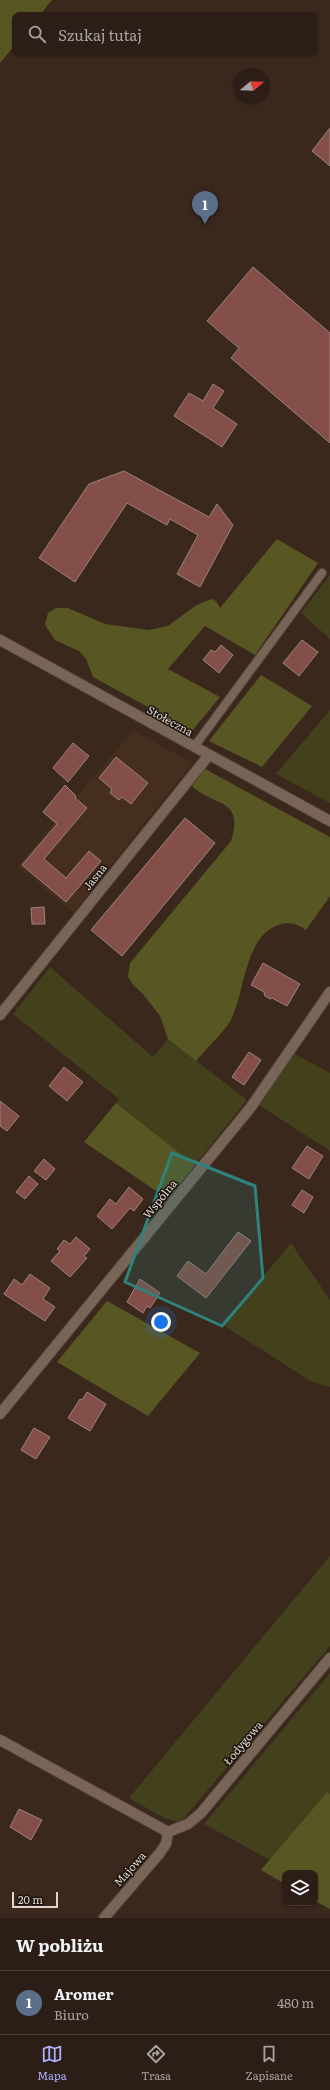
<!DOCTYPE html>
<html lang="pl">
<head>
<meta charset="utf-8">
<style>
	body { margin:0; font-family:Literata,serif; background:#382b23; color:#f1f3f6 }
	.controls { position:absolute; right:12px; bottom:12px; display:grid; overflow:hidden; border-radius:8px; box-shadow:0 1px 3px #0004 }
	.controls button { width:36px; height:36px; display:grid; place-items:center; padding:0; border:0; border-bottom:1px solid #483c35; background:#2c1e16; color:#f1f3f6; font:20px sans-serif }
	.compass { position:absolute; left:234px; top:68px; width:36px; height:36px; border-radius:50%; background:#2c1e16; box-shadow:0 1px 3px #0004; rotate:71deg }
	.scale { position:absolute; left:12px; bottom:10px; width:46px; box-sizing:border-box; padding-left:4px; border:2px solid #e0d4cd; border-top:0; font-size:11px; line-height:14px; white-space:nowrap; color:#e0d4cd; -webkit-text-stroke:3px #1b130e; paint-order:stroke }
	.you { position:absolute; left:161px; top:1322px; width:14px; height:14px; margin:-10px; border:3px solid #fff; border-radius:50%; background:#1a73e8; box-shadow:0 0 0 6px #1a73e833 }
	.badge { display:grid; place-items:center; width:26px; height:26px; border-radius:50%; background:#adaffb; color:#fff; font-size:13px; font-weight:700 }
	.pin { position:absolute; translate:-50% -33px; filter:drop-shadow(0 1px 2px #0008) }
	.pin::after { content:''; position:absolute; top:21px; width:14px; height:12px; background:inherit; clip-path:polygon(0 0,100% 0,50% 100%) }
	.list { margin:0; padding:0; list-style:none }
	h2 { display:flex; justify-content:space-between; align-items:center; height:52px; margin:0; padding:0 16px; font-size:17px }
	h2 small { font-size:13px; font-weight:400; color:#a6a2a1 }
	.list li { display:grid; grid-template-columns:26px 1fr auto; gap:12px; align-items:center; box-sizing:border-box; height:64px; padding:0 16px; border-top:1px solid #483c35 }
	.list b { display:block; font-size:15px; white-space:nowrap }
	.list p { margin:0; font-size:13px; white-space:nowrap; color:#a6a2a1 }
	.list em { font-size:13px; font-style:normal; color:#a6a2a1 }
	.icon { flex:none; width:22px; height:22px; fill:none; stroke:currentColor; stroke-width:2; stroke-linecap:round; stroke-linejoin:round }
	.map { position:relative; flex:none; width:330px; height:1918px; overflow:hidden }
	.search { position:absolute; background:#2c1e16; box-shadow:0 1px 3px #0004; left:12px; right:12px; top:12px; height:44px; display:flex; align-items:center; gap:10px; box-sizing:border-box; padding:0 14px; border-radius:8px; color:#a6a2a1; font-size:15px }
	.sheet { height:116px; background:#2c1e16 }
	nav { display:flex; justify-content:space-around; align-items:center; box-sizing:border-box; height:56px; border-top:1px solid #483c35; background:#2c1e16; font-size:11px; color:#a6a2a1 }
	nav a { display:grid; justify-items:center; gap:2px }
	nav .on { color:#adaffb }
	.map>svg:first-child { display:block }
</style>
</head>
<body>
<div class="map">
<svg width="330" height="1918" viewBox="0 0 330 1918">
	<rect width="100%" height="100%" fill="#3a281d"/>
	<!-- built -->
	<path fill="#452e1e" d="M133,730L192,763L73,913L18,866Z"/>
	<!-- green -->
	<path fill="#42411b" d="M330,575V639L301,613Z
		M330,710V803L276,774Z
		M50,967L153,1057L168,1039L247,1100L195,1165L116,1103L119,1099L13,1014Z
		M295,1054L330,1073V1151L259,1105Z
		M291,1243L330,1300V1387L312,1382L223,1325Z
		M330,1556V1646L184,1818L179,1822L166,1819L129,1798Z
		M330,1673V1794L327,1792L270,1860L204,1824Z"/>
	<!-- forest -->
	<path fill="#585724" d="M0,0H52L40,15H15V45L0,63Z
		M277,539L318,563L255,655L205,626L168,669L220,697L192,731L93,677L86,659L79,651L55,640L45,625L48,613L56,608H68L105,624L149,630L168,626L195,606L211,599L216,601L220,608Z
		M261,675L312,706L262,767L209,741Z
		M205,769L330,837V896L306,930C298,924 288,921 278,925C245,937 245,990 232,1018C228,1028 204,1051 196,1061L168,1039L160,1016L143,994L134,986L128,977L130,963L231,841C245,797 213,807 192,786Z
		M116,1103L195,1165L168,1199L84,1142Z
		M107,1301L200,1353L148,1416L57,1362Z
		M327,1792L330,1794V1909L315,1901V1873H285V1884L261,1870Z"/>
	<!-- building -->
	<path fill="#834f48" stroke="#9c827e" d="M330,128V166L312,151Z
		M253,267L330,333V443L231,358L239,348L207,321Z
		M213,384L224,391L213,408L237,424L222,447L174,416L189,393L203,401Z
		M124,471L209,517L217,504L233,525L200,587L177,574L198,535L170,519L167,525L127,503L75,582L39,558L89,484Z
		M302,640L318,652L299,676L283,663Z
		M221,645L233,655L219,673L203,660L211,650L215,652Z
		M73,743L89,756L68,782L53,768Z
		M116,757L148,783L131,804L122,797L119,800L110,793L112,789L99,778Z
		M65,785L76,796L75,798L87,808L44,859L66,878L89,851L101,861L66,902L22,865L57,824L43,812Z
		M185,818L215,843L122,956L91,930Z
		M44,907L45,924H32L31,908Z
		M263,963L300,984L287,1006L272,998L270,999L265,996L264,992L251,985Z
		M249,1052L261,1060L244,1085L232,1077Z
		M64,1067L83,1082L67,1101L49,1086Z
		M0,1101L19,1116L7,1131L0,1126Z
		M307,1146L323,1156L309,1179L292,1168Z
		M44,1159L55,1169L46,1180L34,1171Z
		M29,1176L38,1184L25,1199L16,1192Z
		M129,1187L143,1199L134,1211L130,1208L112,1229L97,1216L110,1199L116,1204Z
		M302,1190L313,1197L304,1213L292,1205Z
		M238,1232L251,1241L206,1298L177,1276L188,1261L206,1274Z
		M76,1237L90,1249L84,1256L87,1258L70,1277L51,1261L60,1251L57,1249L64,1240L70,1244Z
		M30,1274L50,1288L43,1299L55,1307L45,1321L4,1294L14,1279L22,1285Z
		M140,1279L160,1293L150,1308L147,1306L143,1313L127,1302Z
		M87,1392L106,1404L90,1431L68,1418L80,1399L82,1400Z
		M34,1428L50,1437L36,1459L21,1450Z
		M19,1809L42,1820L31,1840L10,1827Z"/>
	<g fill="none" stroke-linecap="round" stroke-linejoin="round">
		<!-- lane casing -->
		<g stroke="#52443a" stroke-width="10">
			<path id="lane" d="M194,747L322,573"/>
		</g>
		<!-- street casing -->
		<g stroke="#52443a" stroke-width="12">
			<path id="street" d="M0,1015L209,755
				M0,1414L251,1107L330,992
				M0,1740L168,1832
				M168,1832L188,1824L201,1813L330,1658
				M104,1918L159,1854L166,1844L168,1832"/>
		</g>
		<!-- secondary casing -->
		<g stroke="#52443a" stroke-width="12">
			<path id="secondary" d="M0,640L330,821"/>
		</g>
		<!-- lane -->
		<use href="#lane" stroke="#796558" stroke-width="8"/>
		<!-- street -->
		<use href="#street" stroke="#796558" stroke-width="10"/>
		<!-- secondary -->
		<use href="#secondary" stroke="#796558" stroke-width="10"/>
	</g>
	<!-- marked area -->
	<path fill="#2e847c" fill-opacity="0.2" stroke="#2e847c" stroke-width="3" stroke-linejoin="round" d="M172,1153L255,1186L263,1278L222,1326L125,1282Z"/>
	<g text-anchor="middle" stroke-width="3" stroke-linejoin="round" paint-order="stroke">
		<!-- street labels -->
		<g font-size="11" fill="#e0d4cd" stroke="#1b130e">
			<text transform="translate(170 721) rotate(29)" y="4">Stołeczna</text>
			<text transform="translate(95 877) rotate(-51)" y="4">Jasna</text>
			<text transform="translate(160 1199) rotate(-51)" y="4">Wspólna</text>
			<text transform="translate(243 1743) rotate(-50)" y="4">Łodygowa</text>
			<text transform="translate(130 1869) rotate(-49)" y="4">Majowa</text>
		</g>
	</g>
</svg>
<div class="controls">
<button><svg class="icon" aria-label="layers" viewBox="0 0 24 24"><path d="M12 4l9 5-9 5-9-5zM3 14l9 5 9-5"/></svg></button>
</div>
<svg class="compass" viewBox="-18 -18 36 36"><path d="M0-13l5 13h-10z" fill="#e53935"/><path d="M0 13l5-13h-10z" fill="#a6a2a1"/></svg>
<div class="scale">20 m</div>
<div class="you"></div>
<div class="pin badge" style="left:205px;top:224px;background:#5c6f8a">1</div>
<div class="search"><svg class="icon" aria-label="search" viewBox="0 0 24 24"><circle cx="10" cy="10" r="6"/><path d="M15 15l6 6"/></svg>Szukaj tutaj</div>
</div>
<section class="sheet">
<h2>W pobliżu<small></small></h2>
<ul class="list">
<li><span class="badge" style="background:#5c6f8a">1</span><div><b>Aromer</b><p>Biuro</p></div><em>480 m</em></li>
</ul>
</section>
<nav>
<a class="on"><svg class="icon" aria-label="map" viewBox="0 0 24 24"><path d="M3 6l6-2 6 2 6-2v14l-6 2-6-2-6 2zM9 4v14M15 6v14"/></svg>Mapa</a>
<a><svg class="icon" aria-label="directions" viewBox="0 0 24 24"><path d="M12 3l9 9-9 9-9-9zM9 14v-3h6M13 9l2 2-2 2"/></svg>Trasa</a>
<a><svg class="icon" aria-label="saved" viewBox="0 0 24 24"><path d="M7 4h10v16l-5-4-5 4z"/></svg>Zapisane</a>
</nav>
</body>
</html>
